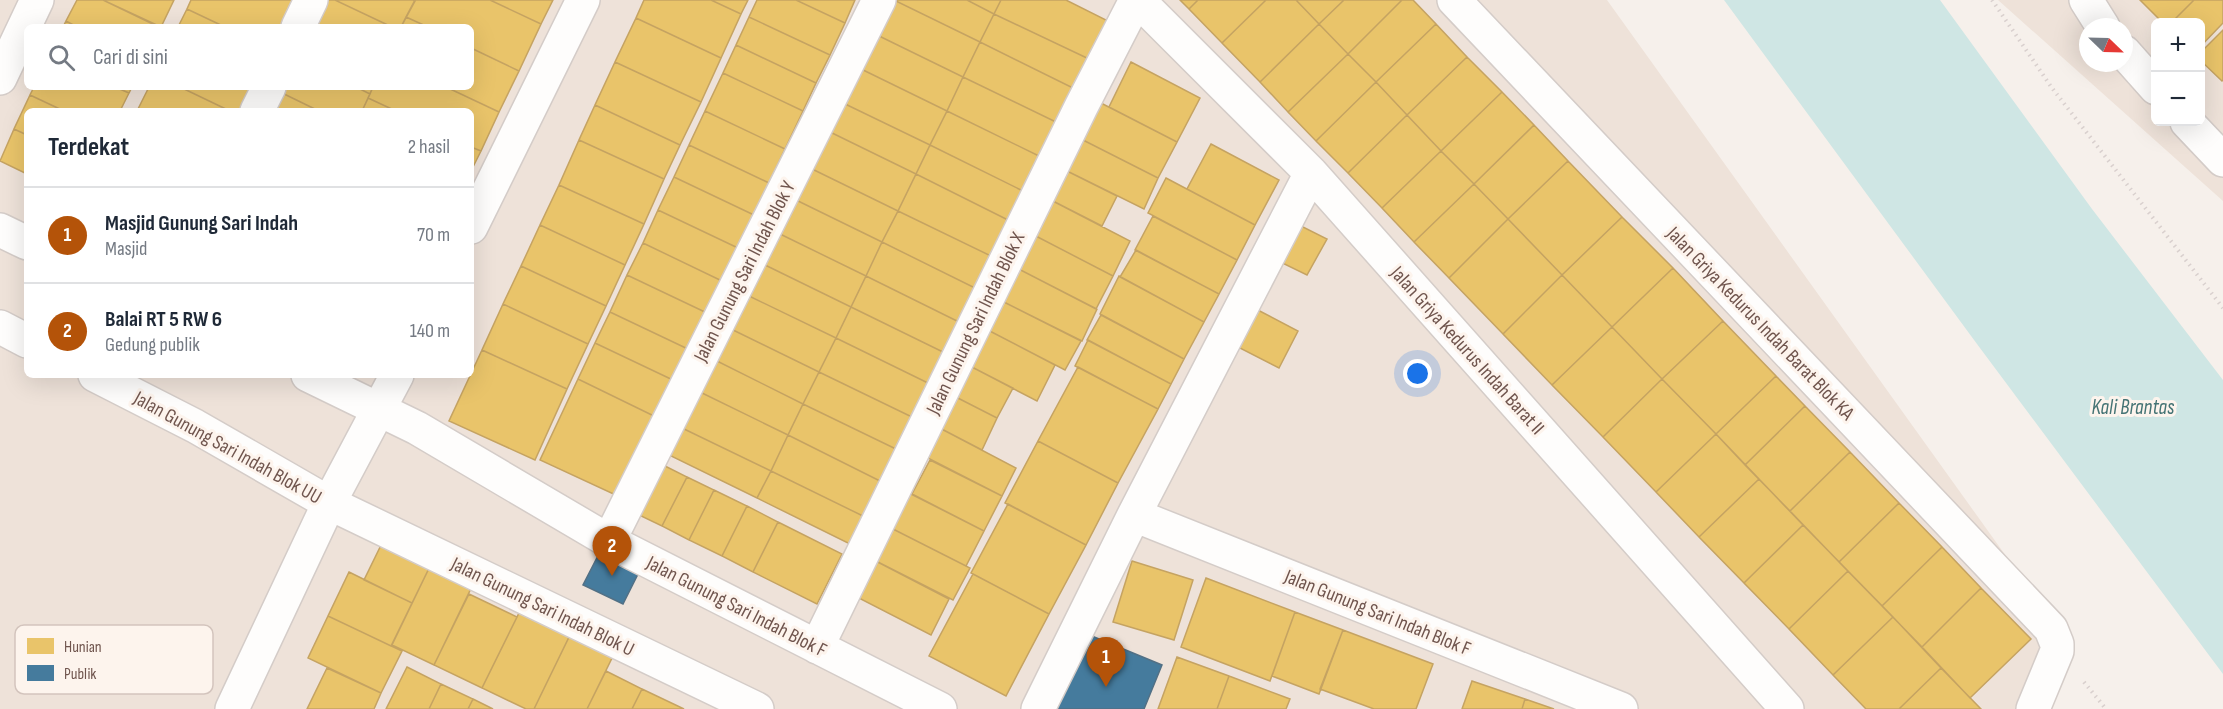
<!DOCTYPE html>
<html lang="id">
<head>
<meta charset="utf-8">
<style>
	body { margin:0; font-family:"Sofia Sans Condensed",sans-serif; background:#f2f2f3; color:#1f2937 }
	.controls { position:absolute; right:18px; top:18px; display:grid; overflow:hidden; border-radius:9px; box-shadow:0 6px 24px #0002 }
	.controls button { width:54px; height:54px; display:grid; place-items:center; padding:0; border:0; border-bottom:2px solid #e0e1e3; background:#fff; color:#1f2937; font:30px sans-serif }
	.compass { position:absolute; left:2079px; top:18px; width:54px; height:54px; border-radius:50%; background:#fff; box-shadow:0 6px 24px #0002; rotate:113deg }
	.you { position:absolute; left:1418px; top:374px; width:21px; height:21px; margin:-15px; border:4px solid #fff; border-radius:50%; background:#1a73e8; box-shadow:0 0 0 9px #1a73e833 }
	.badge { display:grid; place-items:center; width:39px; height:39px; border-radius:50%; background:#b45309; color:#fff; font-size:20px; font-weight:700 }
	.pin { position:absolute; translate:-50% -50px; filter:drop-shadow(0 2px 3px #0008) }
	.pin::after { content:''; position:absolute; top:32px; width:21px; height:18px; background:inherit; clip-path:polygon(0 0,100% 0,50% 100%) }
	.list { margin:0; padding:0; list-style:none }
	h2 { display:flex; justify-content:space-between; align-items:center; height:78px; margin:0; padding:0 24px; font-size:26px }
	h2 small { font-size:20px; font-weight:400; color:#747a83 }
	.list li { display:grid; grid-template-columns:39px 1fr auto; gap:18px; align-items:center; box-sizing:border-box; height:96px; padding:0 24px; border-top:2px solid #e0e1e3 }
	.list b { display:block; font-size:22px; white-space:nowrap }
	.list p { margin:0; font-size:20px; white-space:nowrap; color:#747a83 }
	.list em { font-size:20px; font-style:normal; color:#747a83 }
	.icon { flex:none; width:33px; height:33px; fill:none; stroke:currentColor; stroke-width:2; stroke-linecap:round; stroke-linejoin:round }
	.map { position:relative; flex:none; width:2223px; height:709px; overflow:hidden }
	.search { position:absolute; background:#fff; box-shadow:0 6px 24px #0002; left:24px; top:24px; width:450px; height:66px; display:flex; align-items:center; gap:15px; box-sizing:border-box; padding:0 21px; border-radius:9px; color:#747a83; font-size:22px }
	.panel { position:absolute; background:#fff; box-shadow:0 6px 24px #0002; left:24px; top:108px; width:450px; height:270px; border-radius:9px }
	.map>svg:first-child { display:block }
</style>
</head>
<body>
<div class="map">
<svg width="2223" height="709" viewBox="0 0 2223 709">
	<rect width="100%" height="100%" fill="#f6f0eb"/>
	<!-- residential -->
	<path fill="#eee2d9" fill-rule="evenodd" d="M0,0H1607L2067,641L2047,709H0ZM27,27H471V87H27ZM27,111H471V375H27Z
		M1998,0H2206L2223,13V201ZM2156,22H2200V122H2156ZM2088,27H2124V63H2088Z"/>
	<!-- water -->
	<path fill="#cfe6e4" d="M1724,0H1940L2092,209L2223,380V674L1977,344Z"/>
	<!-- homes -->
	<path fill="#e9c46a" stroke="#c5a362" stroke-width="1.5" d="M77,0H103L159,27H77L66,21Z
		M103,0H174L161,27Z
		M191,0H303L290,27H225L187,9Z
		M325,0H335L392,27H312Z
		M335,0H413L415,1L401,27H392Z
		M415,0H490L541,24L519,71L471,48V27H428L406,17Z
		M490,0H553L541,24Z
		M644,0H711L741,14L721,58L636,18Z
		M711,0H748L741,14Z
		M757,0H796L845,23L830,55L749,17Z
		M796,0H855L845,23Z
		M894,0L980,42L963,77L875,34Z
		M894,0H967L994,14L980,42Z
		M967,0H1001L994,14Z
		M1001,0H1066L1108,21L1089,59L994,14Z
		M1180,0H1198L1189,9Z
		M1198,0H1266L1222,43L1189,9Z
		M1266,0H1296L1319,24L1260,82L1222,43Z
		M1296,0H1344L1319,24Z
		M1344,0H1402L1348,54L1319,24Z
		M1402,0H1413L1436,24L1376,82L1348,54Z
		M2140,0H2194L2172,22H2162Z
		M2194,0H2223V23L2200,47V22H2172Z
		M187,9L225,27H178Z
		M994,14L1089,59L1075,89L980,42Z
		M406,17L428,27H401Z
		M749,17L830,55L816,83L736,45Z
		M636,18L721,58L701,102L615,62Z
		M66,21L77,27H63Z
		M1319,24L1348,54L1288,112L1260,82Z
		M1436,24L1467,57L1407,115L1376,82Z
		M2223,30V80L2222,81L2200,60V53Z
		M875,34L963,77L947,111L859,68Z
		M980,42L1075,89L1058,123L963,77Z
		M736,45L816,83L803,111L723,73Z
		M471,48L519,71L499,112L446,87H471Z
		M1348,54L1376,82L1316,141L1288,112Z
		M1467,57L1502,92L1441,151L1407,115Z
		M615,62L701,102L680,145L595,105Z
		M1131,62L1200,98L1177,142L1109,107Z
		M859,68L947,111L930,145L841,102Z
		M723,73L803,111L785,149L705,111Z
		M963,77L1058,123L1041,157L947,111Z
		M1376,82L1407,115L1348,173L1316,141Z
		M34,87H115L129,93L120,111H64L30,95Z
		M115,87H132L129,93Z
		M149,87H180L230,111H137Z
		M180,87H261L249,111H230Z
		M283,87H356L370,94L362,111H319L280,92Z
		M356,87H373L370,94Z
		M373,87H446L499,112L481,151L471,147V111H396L368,98Z
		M280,92L319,111H272Z
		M1502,92L1534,125L1474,184L1441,151Z
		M30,95L64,111H27V135L14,129Z
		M368,98L396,111H362Z
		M1097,101L1177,142L1158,178L1079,138Z
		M841,102L930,145L916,174L828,131Z
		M595,105L680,145L664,179L579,140Z
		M705,111L785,149L769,183L689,145Z
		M947,111L1041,157L1025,192L930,145Z
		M1407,115L1441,151L1382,208L1348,173Z
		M1534,125L1568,161L1508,219L1474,184Z
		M14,129L27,135V174L0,161Z
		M828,131L916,174L898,211L810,168Z
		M1079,138L1158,178L1144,209L1063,169Z
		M579,140L664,179L644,224L559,185Z
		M1211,144L1279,180L1255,225L1187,189Z
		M689,145L769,183L754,215L674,177Z
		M930,145L1025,192L1010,221L916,174Z
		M471,147L481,151L471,171Z
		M1441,151L1474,184L1414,242L1382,208Z
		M1568,161L1622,217L1562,275L1508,219Z
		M810,168L898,211L882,242L794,199Z
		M1063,169L1117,196L1102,226L1047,198Z
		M916,174L1010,221L993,257L898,211Z
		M674,177L754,215L738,248L658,210Z
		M1166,178L1255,225L1237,260L1148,213Z
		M1474,184L1508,219L1449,278L1414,242Z
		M559,185L644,224L625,265L540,225Z
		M1047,198L1130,241L1113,276L1030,233Z
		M794,199L882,242L866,276L778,233Z
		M658,210L738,248L722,281L643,243Z
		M898,211L993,257L977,289L882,242Z
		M1153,216L1237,260L1219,294L1135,250Z
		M1622,217L1673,268L1612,327L1562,275Z
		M1508,219L1562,275L1503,334L1449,278Z
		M1291,221L1327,239L1307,275L1272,258Z
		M540,225L625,265L606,306L521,266Z
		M778,233L866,276L851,307L763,264Z
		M1030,233L1113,276L1096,309L1013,266Z
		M882,242L977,289L961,323L866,276Z
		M643,243L722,281L707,313L627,275Z
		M1136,250L1219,294L1204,322L1120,277Z
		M763,264L851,307L836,338L747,295Z
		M521,266L606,306L588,344L503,304Z
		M1013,266L1097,309L1082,341L996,298Z
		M1673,268L1723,321L1662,379L1612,327Z
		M627,275L707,313L690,350L610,312Z
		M1562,275L1612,327L1552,385L1503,334Z
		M866,276L961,323L945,353L851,307Z
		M1119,276L1204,322L1184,359L1100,314Z
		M747,295L836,338L819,372L731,329Z
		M996,298L1081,341L1065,370L982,327Z
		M503,304L588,344L567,389L482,350Z
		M851,307L945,353L930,384L836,338Z
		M1252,307L1298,331L1279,368L1232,344Z
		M610,312L690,350L675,381L595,343Z
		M1101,315L1184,359L1171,384L1087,340Z
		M1723,321L1776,376L1716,434L1662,379Z
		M982,327L1055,365L1037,401L964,363Z
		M1612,327L1662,379L1603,437L1552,385Z
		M731,329L819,372L803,404L715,360Z
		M836,338L930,384L914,418L819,372Z
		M1088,340L1171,384L1158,409L1075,366Z
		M595,343L675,381L658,418L578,379Z
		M482,350L567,389L535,460L449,421Z
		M715,360L803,404L788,435L700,392Z
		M964,363L1013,388L997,418L948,393Z
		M1078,367L1158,409L1118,483L1038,441Z
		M819,372L914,418L898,450L803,404Z
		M1776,376L1805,406L1745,465L1716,434Z
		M578,379L658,418L620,497L540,460Z
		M1662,379L1716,434L1656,492L1603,437Z
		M700,392L788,435L771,471L682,428Z
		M948,393L997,418L982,450L932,424Z
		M803,404L898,450L882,482L788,435Z
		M1805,406L1850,452L1790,511L1745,465Z
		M932,424L1016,468L1002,496L918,453Z
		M682,428L771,471L757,498L669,455Z
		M1716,434L1759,479L1699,537L1656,492Z
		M788,435L882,482L865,517L771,471Z
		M1038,441L1118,483L1086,545L1005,503Z
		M1850,452L1899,503L1839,562L1790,511Z
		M930,460L1002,496L984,531L912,494Z
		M663,465L687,477L662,526L639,515Z
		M771,471L865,517L852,545L757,498Z
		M687,477L714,490L689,540L662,526Z
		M1759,479L1803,525L1744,583L1699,537Z
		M714,490L747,506L722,556L689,540Z
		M903,490L984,531L966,566L885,525Z
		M1899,503L1942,547L1882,606L1839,562Z
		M1008,504L1086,545L1049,614L971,573Z
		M747,506L778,522L753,572L722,556Z
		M778,522L842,554L817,604L753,572Z
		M885,525L970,568L953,600L868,557Z
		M1803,525L1848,571L1789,629L1744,583Z
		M386,535L434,558L412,603L364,580Z
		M1942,547L1981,588L1922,647L1882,606Z
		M868,557L949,599L931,635L849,593Z
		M434,558L476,578L434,665L392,645Z
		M1132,561L1193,580L1174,640L1113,622Z
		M1848,571L1893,617L1833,675L1789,629Z
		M349,572L412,603L391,646L328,616Z
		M973,574L1049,614L1006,696L929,656Z
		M1206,578L1295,612L1270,681L1181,647Z
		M1981,588L2031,639L1970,698L1922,647Z
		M469,594L517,617L482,688L434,665Z
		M520,611L570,635L534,709H526L482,688Z
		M1295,612L1343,630L1319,694L1272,676Z
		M328,616L402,651L381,693L308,658Z
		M1893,617L1941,668L1899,709H1866L1833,675Z
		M1343,630L1433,664L1416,709H1374L1320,689Z
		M570,635L613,656L587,709H534Z
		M1177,657L1229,676L1217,709H1158Z
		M407,667L441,684L429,709H386Z
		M327,668L381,693L374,709H307Z
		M1941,668L1981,709H1899Z
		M606,671L642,689L632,709H587Z
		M1229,676L1290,699L1286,709H1217Z
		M1472,681L1525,699L1522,709H1462Z
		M441,684L473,699L468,709H429Z
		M642,689L684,709H632Z
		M473,699L493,709H468Z
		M1525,699L1554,709H1522Z"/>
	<!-- public -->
	<path fill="#457b9d" stroke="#527085" stroke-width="1.5" d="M602,548L641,568L623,604L583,585Z
		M1082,632L1162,665L1144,709H1051Z"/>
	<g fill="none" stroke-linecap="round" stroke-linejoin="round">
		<!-- minor casing -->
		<g stroke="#d4ccc8" stroke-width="36">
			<path id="minor" d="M1138,0L1311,173L1787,709
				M1454,0L2051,629L2057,644V651L2033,709
				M2086,0L2103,27
				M298,27L311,0
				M2124,52L2156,88
				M0,78L37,0
				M257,111L269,87
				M2187,122L2223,160
				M471,227L583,0
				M0,230L27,243
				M0,327L27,341
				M95,375L195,426L329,503L757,709
				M308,375L417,428L609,541L940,709
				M1134,515L1621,709
				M609,541L879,0
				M817,647L1081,107L1136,0
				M232,709L329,503L397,375
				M1038,709L1134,515L1311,173"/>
		</g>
		<!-- path -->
		<path stroke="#d9d0ce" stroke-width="4" stroke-dasharray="1.5 4.5" stroke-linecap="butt" d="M1992,0L2052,88L2223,308
			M2084,682L2106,709"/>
		<!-- minor -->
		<use href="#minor" stroke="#fefdfc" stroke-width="33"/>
	</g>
	<g text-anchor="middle" stroke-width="6" stroke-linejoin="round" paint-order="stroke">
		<!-- street labels -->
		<g font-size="20" fill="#70554e" stroke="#fdf4ed">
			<text transform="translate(744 271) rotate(-63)" y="7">Jalan Gunung Sari Indah Blok Y</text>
			<text transform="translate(975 323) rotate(-64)" y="7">Jalan Gunung Sari Indah Blok X</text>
			<text transform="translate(1761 323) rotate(46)" y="7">Jalan Griya Kedurus Indah Barat Blok KA</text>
			<text transform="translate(1468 350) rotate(48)" y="7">Jalan Griya Kedurus Indah Barat II</text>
			<text transform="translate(228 447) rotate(29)" y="7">Jalan Gunung Sari Indah Blok UU</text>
			<text transform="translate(543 606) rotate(26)" y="7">Jalan Gunung Sari Indah Blok U</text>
			<text transform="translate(737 606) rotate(27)" y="7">Jalan Gunung Sari Indah Blok F</text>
			<text transform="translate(1378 612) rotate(22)" y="7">Jalan Gunung Sari Indah Blok F</text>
		</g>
		<!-- water labels -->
		<g font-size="21" font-style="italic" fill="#447374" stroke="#fdf4ed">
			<text x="2133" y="414">Kali Brantas</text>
		</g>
	</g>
	<!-- legend -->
	<rect x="15" y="625" width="198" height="69" rx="9" fill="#fdf4ed" stroke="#d3c4bd" stroke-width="1.5"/>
	<rect x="27" y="638" width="27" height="16" fill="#e9c46a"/>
	<rect x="27" y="665" width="27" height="16" fill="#457b9d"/>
	<g font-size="16" fill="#70554e">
		<text x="64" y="652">Hunian</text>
		<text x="64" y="679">Publik</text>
	</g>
</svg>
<div class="controls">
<button>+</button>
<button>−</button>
</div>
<svg class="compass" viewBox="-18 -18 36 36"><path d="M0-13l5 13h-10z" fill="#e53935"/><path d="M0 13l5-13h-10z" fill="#747a83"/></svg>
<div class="you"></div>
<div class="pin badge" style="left:1106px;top:687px">1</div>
<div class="pin badge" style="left:612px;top:576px">2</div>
<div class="search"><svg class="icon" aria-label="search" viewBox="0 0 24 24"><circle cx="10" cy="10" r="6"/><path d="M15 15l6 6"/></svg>Cari di sini</div>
<section class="panel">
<h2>Terdekat<small>2 hasil</small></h2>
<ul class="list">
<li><span class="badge">1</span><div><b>Masjid Gunung Sari Indah</b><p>Masjid</p></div><em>70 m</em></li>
<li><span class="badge">2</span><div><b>Balai RT 5 RW 6</b><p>Gedung publik</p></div><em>140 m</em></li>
</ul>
</section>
</div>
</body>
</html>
